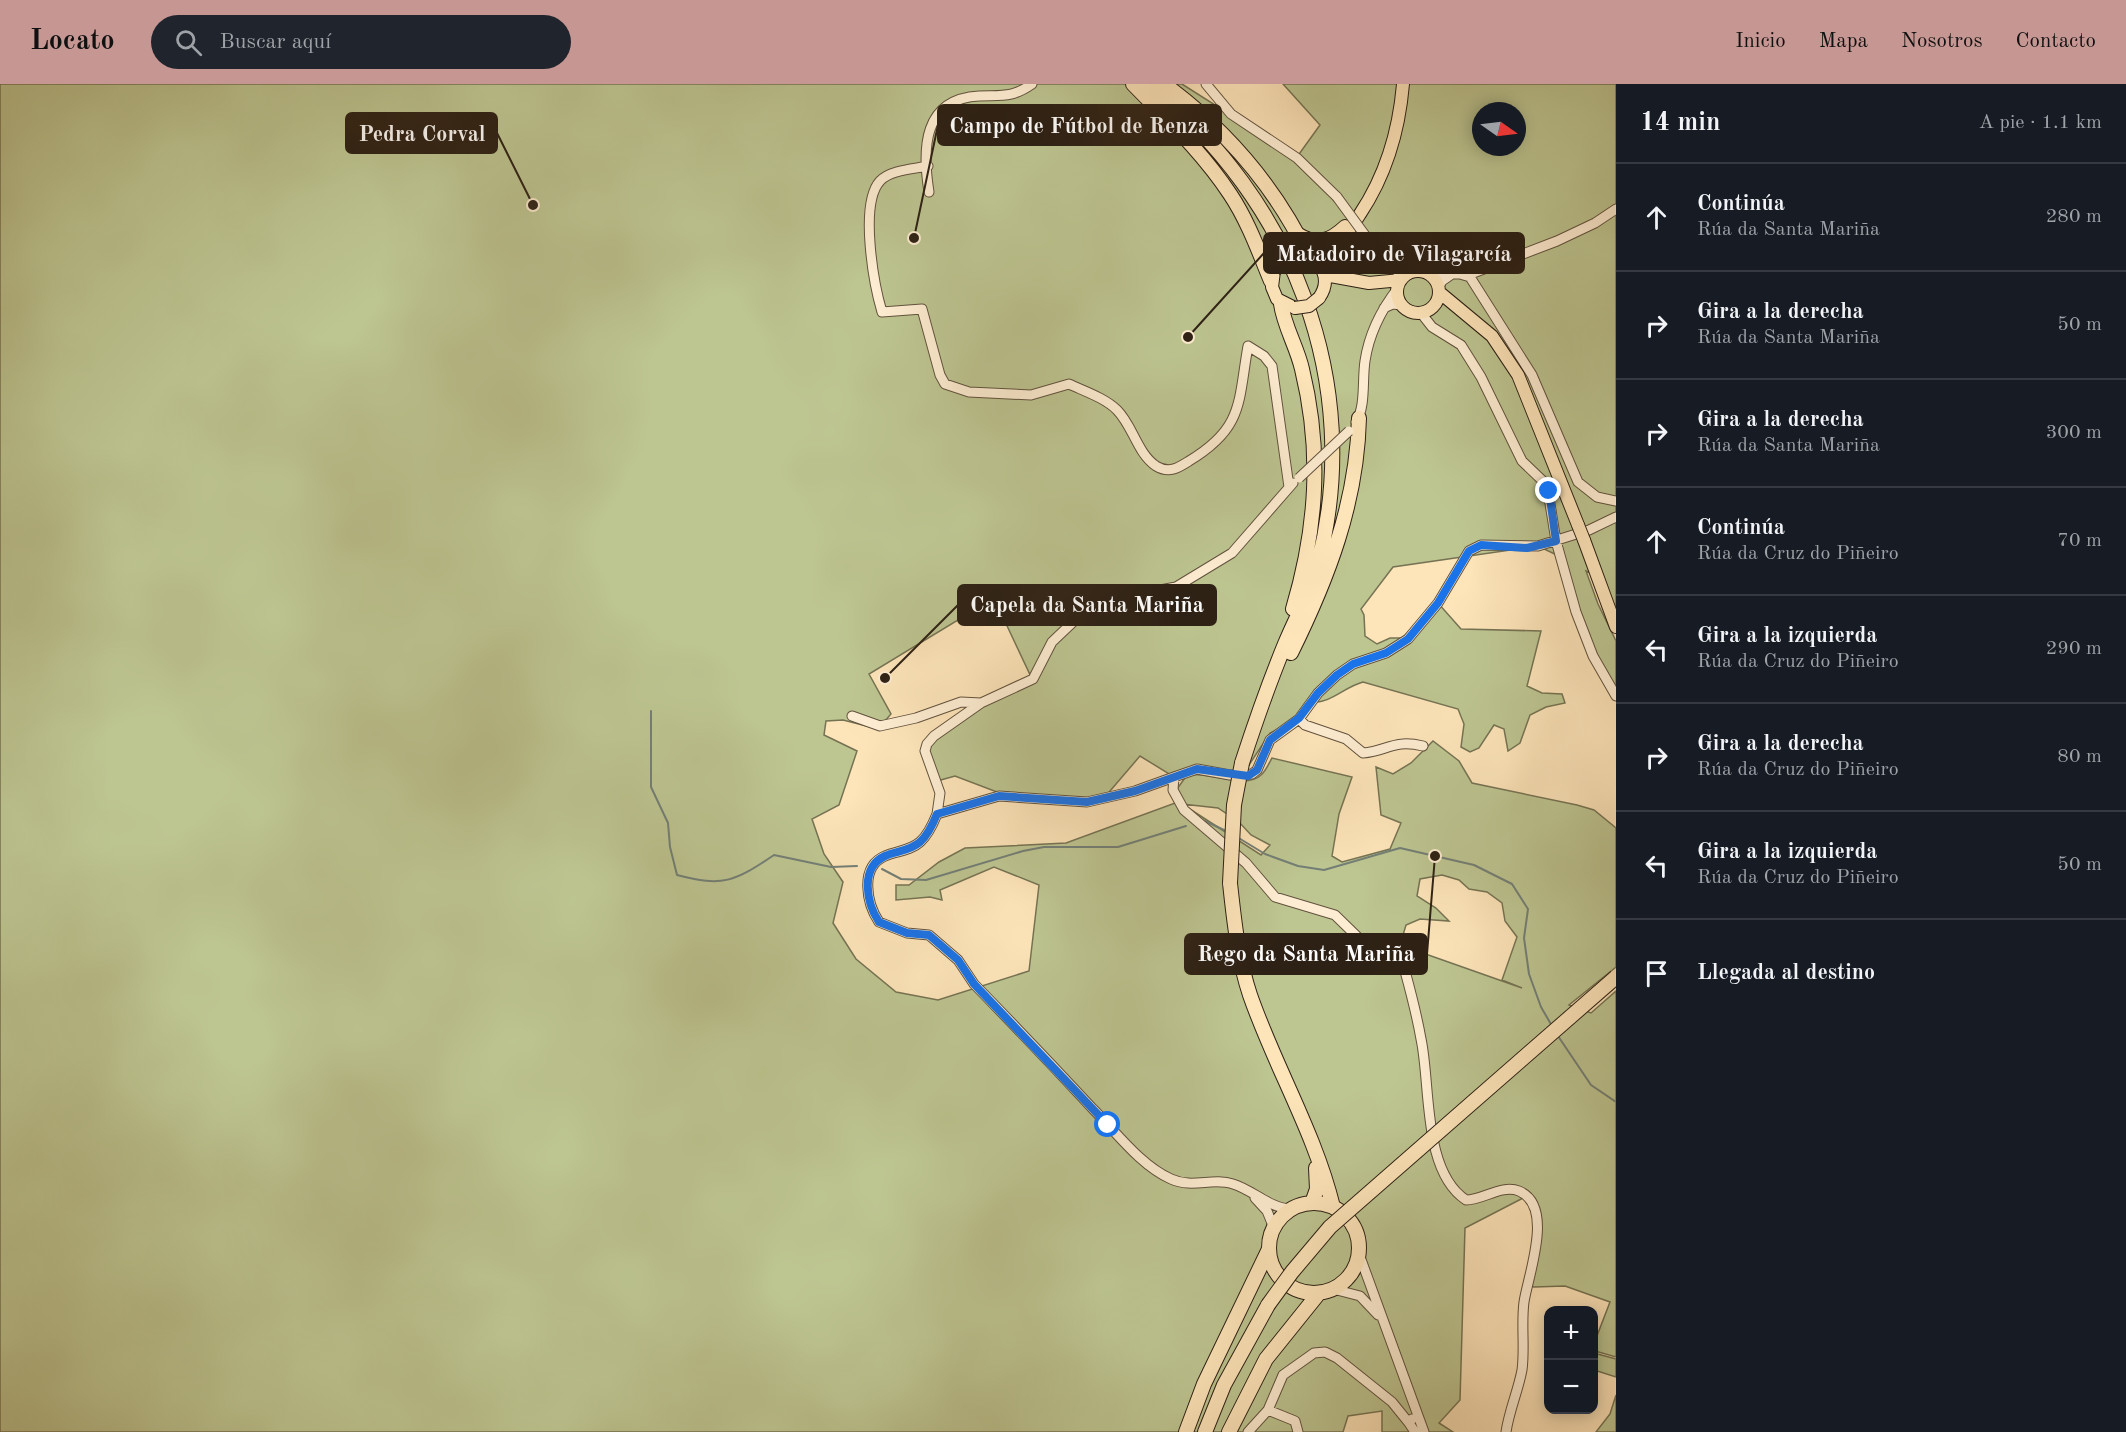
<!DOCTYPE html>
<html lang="es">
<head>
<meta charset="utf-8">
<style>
	body { margin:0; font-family:"Old Standard TT",serif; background:#20242c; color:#f1f3f6 }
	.controls { position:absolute; right:18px; bottom:18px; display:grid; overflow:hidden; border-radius:12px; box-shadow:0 3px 15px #0003 }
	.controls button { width:54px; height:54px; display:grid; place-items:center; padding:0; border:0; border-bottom:2px solid #363941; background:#171b24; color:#f1f3f6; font:30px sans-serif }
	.compass { position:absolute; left:1472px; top:18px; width:54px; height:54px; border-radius:50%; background:#171b24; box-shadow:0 3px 15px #0003; rotate:104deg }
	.stop { position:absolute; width:18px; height:18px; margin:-14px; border:4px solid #1a73e8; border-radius:50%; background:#fff }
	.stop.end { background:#1a73e8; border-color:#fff; box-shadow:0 2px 6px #0008 }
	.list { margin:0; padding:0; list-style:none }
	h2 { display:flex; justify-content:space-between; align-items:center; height:78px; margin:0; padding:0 24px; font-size:26px }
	h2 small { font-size:20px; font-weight:400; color:#9ea1a6 }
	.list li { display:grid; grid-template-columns:39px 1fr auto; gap:18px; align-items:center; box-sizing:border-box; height:108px; padding:0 24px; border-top:2px solid #363941 }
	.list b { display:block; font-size:22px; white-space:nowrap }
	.list p { margin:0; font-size:20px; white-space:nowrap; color:#9ea1a6 }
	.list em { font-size:20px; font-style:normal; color:#9ea1a6 }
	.icon { flex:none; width:33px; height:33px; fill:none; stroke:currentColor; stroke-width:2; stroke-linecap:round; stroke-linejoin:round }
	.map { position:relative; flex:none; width:1616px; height:1348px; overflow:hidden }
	header { display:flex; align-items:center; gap:36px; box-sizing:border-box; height:84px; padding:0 30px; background:#c59692; color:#111 }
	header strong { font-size:28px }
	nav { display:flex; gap:33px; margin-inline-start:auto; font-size:21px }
	.search { width:420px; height:54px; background:#20242c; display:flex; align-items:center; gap:15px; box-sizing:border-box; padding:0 21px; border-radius:33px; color:#9ea1a6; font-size:22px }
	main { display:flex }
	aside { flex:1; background:#171b24 }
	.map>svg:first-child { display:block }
</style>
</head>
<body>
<header>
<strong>Locato</strong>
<div class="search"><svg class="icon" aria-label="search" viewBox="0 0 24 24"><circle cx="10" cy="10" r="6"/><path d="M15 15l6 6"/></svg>Buscar aquí</div>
<nav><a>Inicio</a><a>Mapa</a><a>Nosotros</a><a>Contacto</a></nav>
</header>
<main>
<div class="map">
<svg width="1616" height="1348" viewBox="0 0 1616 1348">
	<rect width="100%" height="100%" fill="#fde4b9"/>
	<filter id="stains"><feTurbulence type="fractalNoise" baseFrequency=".00333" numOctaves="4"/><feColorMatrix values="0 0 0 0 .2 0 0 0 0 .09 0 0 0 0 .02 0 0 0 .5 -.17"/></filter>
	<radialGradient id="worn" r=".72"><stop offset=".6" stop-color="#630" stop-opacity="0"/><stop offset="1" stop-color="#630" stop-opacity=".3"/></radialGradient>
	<!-- green -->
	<path fill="#bdc591" stroke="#757353" stroke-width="1.5" fill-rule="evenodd" d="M0,0H1182L1297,73L1320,41L1283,0H1616V526L1604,495L1586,487L1598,520L1616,557V614L1576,528L1561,473L1538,462L1393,483L1361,525L1364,531L1365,552L1377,560L1390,554H1402L1438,519L1461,545L1541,547L1527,602L1542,609L1562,610L1565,619L1546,623L1530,631L1520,659L1508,667L1504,645L1494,641L1479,664L1470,668L1461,663L1464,640L1458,625L1363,598C1344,603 1330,620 1312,618L1292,638L1270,649L1249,681L1237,682L1230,691L1197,685L1174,693L1140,672L1104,714L1051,717L997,708L955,692L937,697L927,660L981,619L1032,595L994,514L869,590L891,630L878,645L843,636L826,637L824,651L857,667L839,721L812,735L824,770L843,798L833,839L856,875L896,908L938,916L1029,887L1039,801L994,783L940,806L942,816L930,813L896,816V801H909L939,778L965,764L1066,759L1178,718L1177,705L1187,691C1208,687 1246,706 1261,691C1266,687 1269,679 1272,674L1352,693L1339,730L1332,772L1342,778L1390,765L1401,739L1381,731L1376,683L1393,690L1411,679L1433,657L1459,677L1472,699L1577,721L1594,726L1616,744V883L1569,921L1591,929L1616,907V1273L1595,1267V1257L1610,1218L1565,1202L1534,1203L1528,1201L1535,1128L1525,1113L1465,1144L1460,1316L1439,1339L1453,1348H1382V1327L1348,1332L1343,1348H0ZM1481,27H1517V63H1481ZM1182,720L1218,724L1239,738L1251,751L1270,761L1261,771ZM1442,791L1459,796L1469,805L1487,808L1502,819L1505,837L1517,853L1502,896L1522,904L1400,861L1406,841L1420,835L1449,837L1436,824L1417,812L1420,795Z
		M1594,1269L1616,1275V1293L1594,1286Z
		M1616,1311V1348H1596L1610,1330Z"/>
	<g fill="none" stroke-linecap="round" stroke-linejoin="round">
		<!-- stream -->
		<path stroke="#737f76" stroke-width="2" d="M651,627V703L668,739L670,763L677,791C723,803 734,798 774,771L831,783L857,782
			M1205,737L1226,747
			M1237,753L1265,770L1298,782L1324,786L1400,764L1474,781L1512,800L1528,825L1524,854L1529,890L1541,923L1552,942
			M882,785L901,795L926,796L1023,767L1044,763H1118L1186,742
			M1558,952L1591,1001L1616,1018"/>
		<!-- minor casing -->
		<g stroke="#61523e" stroke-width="11">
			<path id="minor" d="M1206,0L1231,30L1297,74L1337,113
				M928,82C914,85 890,86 880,97C859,120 874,201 882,228L922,225L940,291L945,300L969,308L1031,311L1069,300C1084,307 1105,314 1117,326C1133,342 1137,369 1156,382C1169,390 1178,384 1189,377C1244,344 1238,318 1248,262L1264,272L1272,282L1289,403
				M929,108C922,64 923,15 979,12C1002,11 1012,14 1032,0
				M1367,154L1403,194
				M1427,190H1460L1470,193L1532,291L1578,398L1597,413L1616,417
				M1468,191L1557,157L1595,139L1616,125
				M1438,204L1442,197L1452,190
				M1384,224L1393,220L1401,221
				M1421,229L1432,243L1461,261L1481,293L1522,377L1547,401L1556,457L1576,528L1593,572L1616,612
				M1356,338C1366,322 1362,296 1365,277C1369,250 1381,226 1398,204
				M852,632L880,642L916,634L961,618L981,619
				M1299,635L1305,641L1346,655L1363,669C1388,667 1393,655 1423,662
				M1174,693L1135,707L1087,718L999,712L937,730L940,709L925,667L927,660L934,652L981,619L1033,595L1052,558L1093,519L1176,503L1232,469L1293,399
				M937,730C933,740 928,751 920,758C910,767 896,767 885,772C859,783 867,820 879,838L907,849L929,851L958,876L974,900C1014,941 1054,983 1093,1025C1116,1048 1141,1082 1171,1095C1193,1105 1212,1093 1233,1100C1253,1106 1269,1124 1291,1125
				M1255,1114L1267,1127L1274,1144
				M1359,1170L1424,1348
				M1333,1205L1360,1212L1378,1231
				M1268,1326L1295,1337L1298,1348
				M1412,1335L1409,1339L1415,1348
				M1248,1348L1268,1326L1283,1291L1314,1269L1325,1268L1337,1274L1392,1318L1409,1339
				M1506,1348C1509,1327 1518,1307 1522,1286C1525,1264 1521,1240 1524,1218C1528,1191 1555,1122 1519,1107C1502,1100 1483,1116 1466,1116C1422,1087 1431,1001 1421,955C1417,932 1411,909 1405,887L1375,870L1335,831L1275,813L1246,779L1184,726L1173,706L1174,693L1197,685L1230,691L1252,690L1257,686L1270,656L1299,635L1318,609L1337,591L1353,580L1386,569L1408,555L1438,519L1469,467L1481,461L1538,462L1589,446L1616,433"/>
		</g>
		<!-- major casing -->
		<g stroke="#2d2115" stroke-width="14">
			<path id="major" d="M1299,150C1317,161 1330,156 1345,142
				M1303,173C1324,177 1331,197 1319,214
				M1274,187L1272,203L1277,215L1295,224
				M1397 208a21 21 0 1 1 42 0a21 21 0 1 1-42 0Z
				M1324,189C1331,166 1348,150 1360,130C1386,91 1399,47 1403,0
				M1325,191L1369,199L1401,196
				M1439,208L1492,252L1518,291L1578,441
				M1584,456L1616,543"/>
		</g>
		<!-- highway casing -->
		<g stroke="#2d2115" stroke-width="16">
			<path id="highway" d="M1133,0C1167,35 1203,69 1230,110C1248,137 1259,168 1271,197
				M1148,0C1293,115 1365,300 1318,480C1311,508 1296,533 1285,560C1269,599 1255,639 1242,679
				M1164,0C1228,47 1276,103 1310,175
				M1281,220C1284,242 1297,263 1302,285C1322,367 1317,444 1293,525
				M1291,569C1328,494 1357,419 1359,334
				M1230,799C1234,836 1238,875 1250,911C1275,983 1315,1049 1333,1123
				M1269 1164a45 45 0 1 1 90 0a45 45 0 1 1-90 0Z
				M1312,1119L1317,1105L1316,1084
				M1186,1348L1204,1300L1269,1165
				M1205,1348L1224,1301L1268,1221
				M1229,1348L1266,1275L1319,1209"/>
		</g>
		<!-- minor -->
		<use href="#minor" stroke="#feedd2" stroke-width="9"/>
		<!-- major -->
		<use href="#major" stroke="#fde4b9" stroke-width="12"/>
		<!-- highway -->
		<use href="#highway" stroke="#fde4b9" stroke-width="14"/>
		<!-- minor-bridge casing -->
		<g stroke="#61523e" stroke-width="11" stroke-linecap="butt">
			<path id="minor-bridge" d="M1337,113L1367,154
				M1299,394L1349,347"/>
		</g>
		<!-- major-bridge casing -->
		<g stroke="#2d2115" stroke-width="14" stroke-linecap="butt">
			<path id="major-bridge" d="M1275,186L1288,174L1303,173
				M1295,224L1309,222L1319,214
				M1578,441L1584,456"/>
		</g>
		<!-- highway-bridge casing -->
		<g stroke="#2d2115" stroke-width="16" stroke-linecap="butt">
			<path id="highway-bridge" d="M1230,799L1234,721L1242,679
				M1268,1221L1292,1188L1330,1143L1616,893"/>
		</g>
		<!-- minor-bridge -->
		<use href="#minor-bridge" stroke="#feedd2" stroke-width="9"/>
		<!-- major-bridge -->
		<use href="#major-bridge" stroke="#fde4b9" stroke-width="12"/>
		<!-- highway-bridge -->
		<use href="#highway-bridge" stroke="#fde4b9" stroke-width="14"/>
	</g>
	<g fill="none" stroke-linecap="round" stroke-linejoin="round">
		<!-- route -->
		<path stroke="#1a73e8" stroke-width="8" d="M1108,1041L974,900L958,876L929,851L907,849L879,838C867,820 859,784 885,772C896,767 910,767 920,758C928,751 933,740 937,730L999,712L1087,718L1135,707L1197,685L1248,692L1257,686L1270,656L1299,634L1318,609L1337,591L1353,580L1386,569L1408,555L1438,519L1469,467L1481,461L1527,464L1556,457L1549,407"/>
	</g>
	<!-- callouts -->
	<path fill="none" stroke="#2d2115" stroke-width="2" d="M914 154L938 41M533 121L497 49M1188 253L1264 169M885 594L958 521M1435 772L1427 870"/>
	<g fill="#2d2115" stroke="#feedd2" stroke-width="2">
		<circle cx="914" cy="154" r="6"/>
		<circle cx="533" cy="121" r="6"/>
		<circle cx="1188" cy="253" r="6"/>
		<circle cx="885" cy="594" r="6"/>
		<circle cx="1435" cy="772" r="6"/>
	</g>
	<g fill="#2d2115" stroke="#2d2115" stroke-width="2">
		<rect x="938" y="21" width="283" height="40" rx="6"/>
		<rect x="346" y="29" width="151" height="40" rx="6"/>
		<rect x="1264" y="149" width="260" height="40" rx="6"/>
		<rect x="958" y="501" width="258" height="40" rx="6"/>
		<rect x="1185" y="850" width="242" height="40" rx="6"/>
	</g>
	<g font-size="22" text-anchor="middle" font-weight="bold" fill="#fff">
		<text x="1079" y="49">Campo de Fútbol de Renza</text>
		<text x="422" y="57">Pedra Corval</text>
		<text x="1394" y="177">Matadoiro de Vilagarcía</text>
		<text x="1087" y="528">Capela da Santa Mariña</text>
		<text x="1306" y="877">Rego da Santa Mariña</text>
	</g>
	<rect width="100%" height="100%" filter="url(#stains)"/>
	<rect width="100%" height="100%" fill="url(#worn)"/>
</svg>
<div class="controls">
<button>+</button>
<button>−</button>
</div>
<svg class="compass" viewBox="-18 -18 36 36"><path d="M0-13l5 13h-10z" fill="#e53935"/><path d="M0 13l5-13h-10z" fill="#9ea1a6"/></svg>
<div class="stop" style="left:1108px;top:1041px"></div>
<div class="stop end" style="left:1549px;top:407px"></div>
</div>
<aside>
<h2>14 min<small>A pie · 1.1 km</small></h2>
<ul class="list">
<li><svg class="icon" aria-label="ahead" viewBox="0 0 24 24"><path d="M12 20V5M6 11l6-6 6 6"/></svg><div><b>Continúa</b><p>Rúa da Santa Mariña</p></div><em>280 m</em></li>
<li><svg class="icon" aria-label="right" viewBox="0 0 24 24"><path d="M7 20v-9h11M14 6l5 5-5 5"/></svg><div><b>Gira a la derecha</b><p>Rúa da Santa Mariña</p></div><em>50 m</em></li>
<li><svg class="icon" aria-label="right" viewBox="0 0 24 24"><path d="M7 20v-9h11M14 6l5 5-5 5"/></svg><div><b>Gira a la derecha</b><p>Rúa da Santa Mariña</p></div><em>300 m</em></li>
<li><svg class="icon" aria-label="ahead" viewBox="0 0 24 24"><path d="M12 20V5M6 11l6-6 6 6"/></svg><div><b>Continúa</b><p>Rúa da Cruz do Piñeiro</p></div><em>70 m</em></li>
<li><svg class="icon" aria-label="left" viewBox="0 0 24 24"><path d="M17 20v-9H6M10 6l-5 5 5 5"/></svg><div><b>Gira a la izquierda</b><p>Rúa da Cruz do Piñeiro</p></div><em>290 m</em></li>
<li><svg class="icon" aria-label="right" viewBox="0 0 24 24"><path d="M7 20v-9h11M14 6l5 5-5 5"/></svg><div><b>Gira a la derecha</b><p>Rúa da Cruz do Piñeiro</p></div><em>80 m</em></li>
<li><svg class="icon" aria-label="left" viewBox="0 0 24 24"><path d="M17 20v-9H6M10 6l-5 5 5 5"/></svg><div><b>Gira a la izquierda</b><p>Rúa da Cruz do Piñeiro</p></div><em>50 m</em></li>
<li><svg class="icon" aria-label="arrive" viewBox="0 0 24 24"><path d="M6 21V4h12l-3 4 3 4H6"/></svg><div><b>Llegada al destino</b></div></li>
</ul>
</aside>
</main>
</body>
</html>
